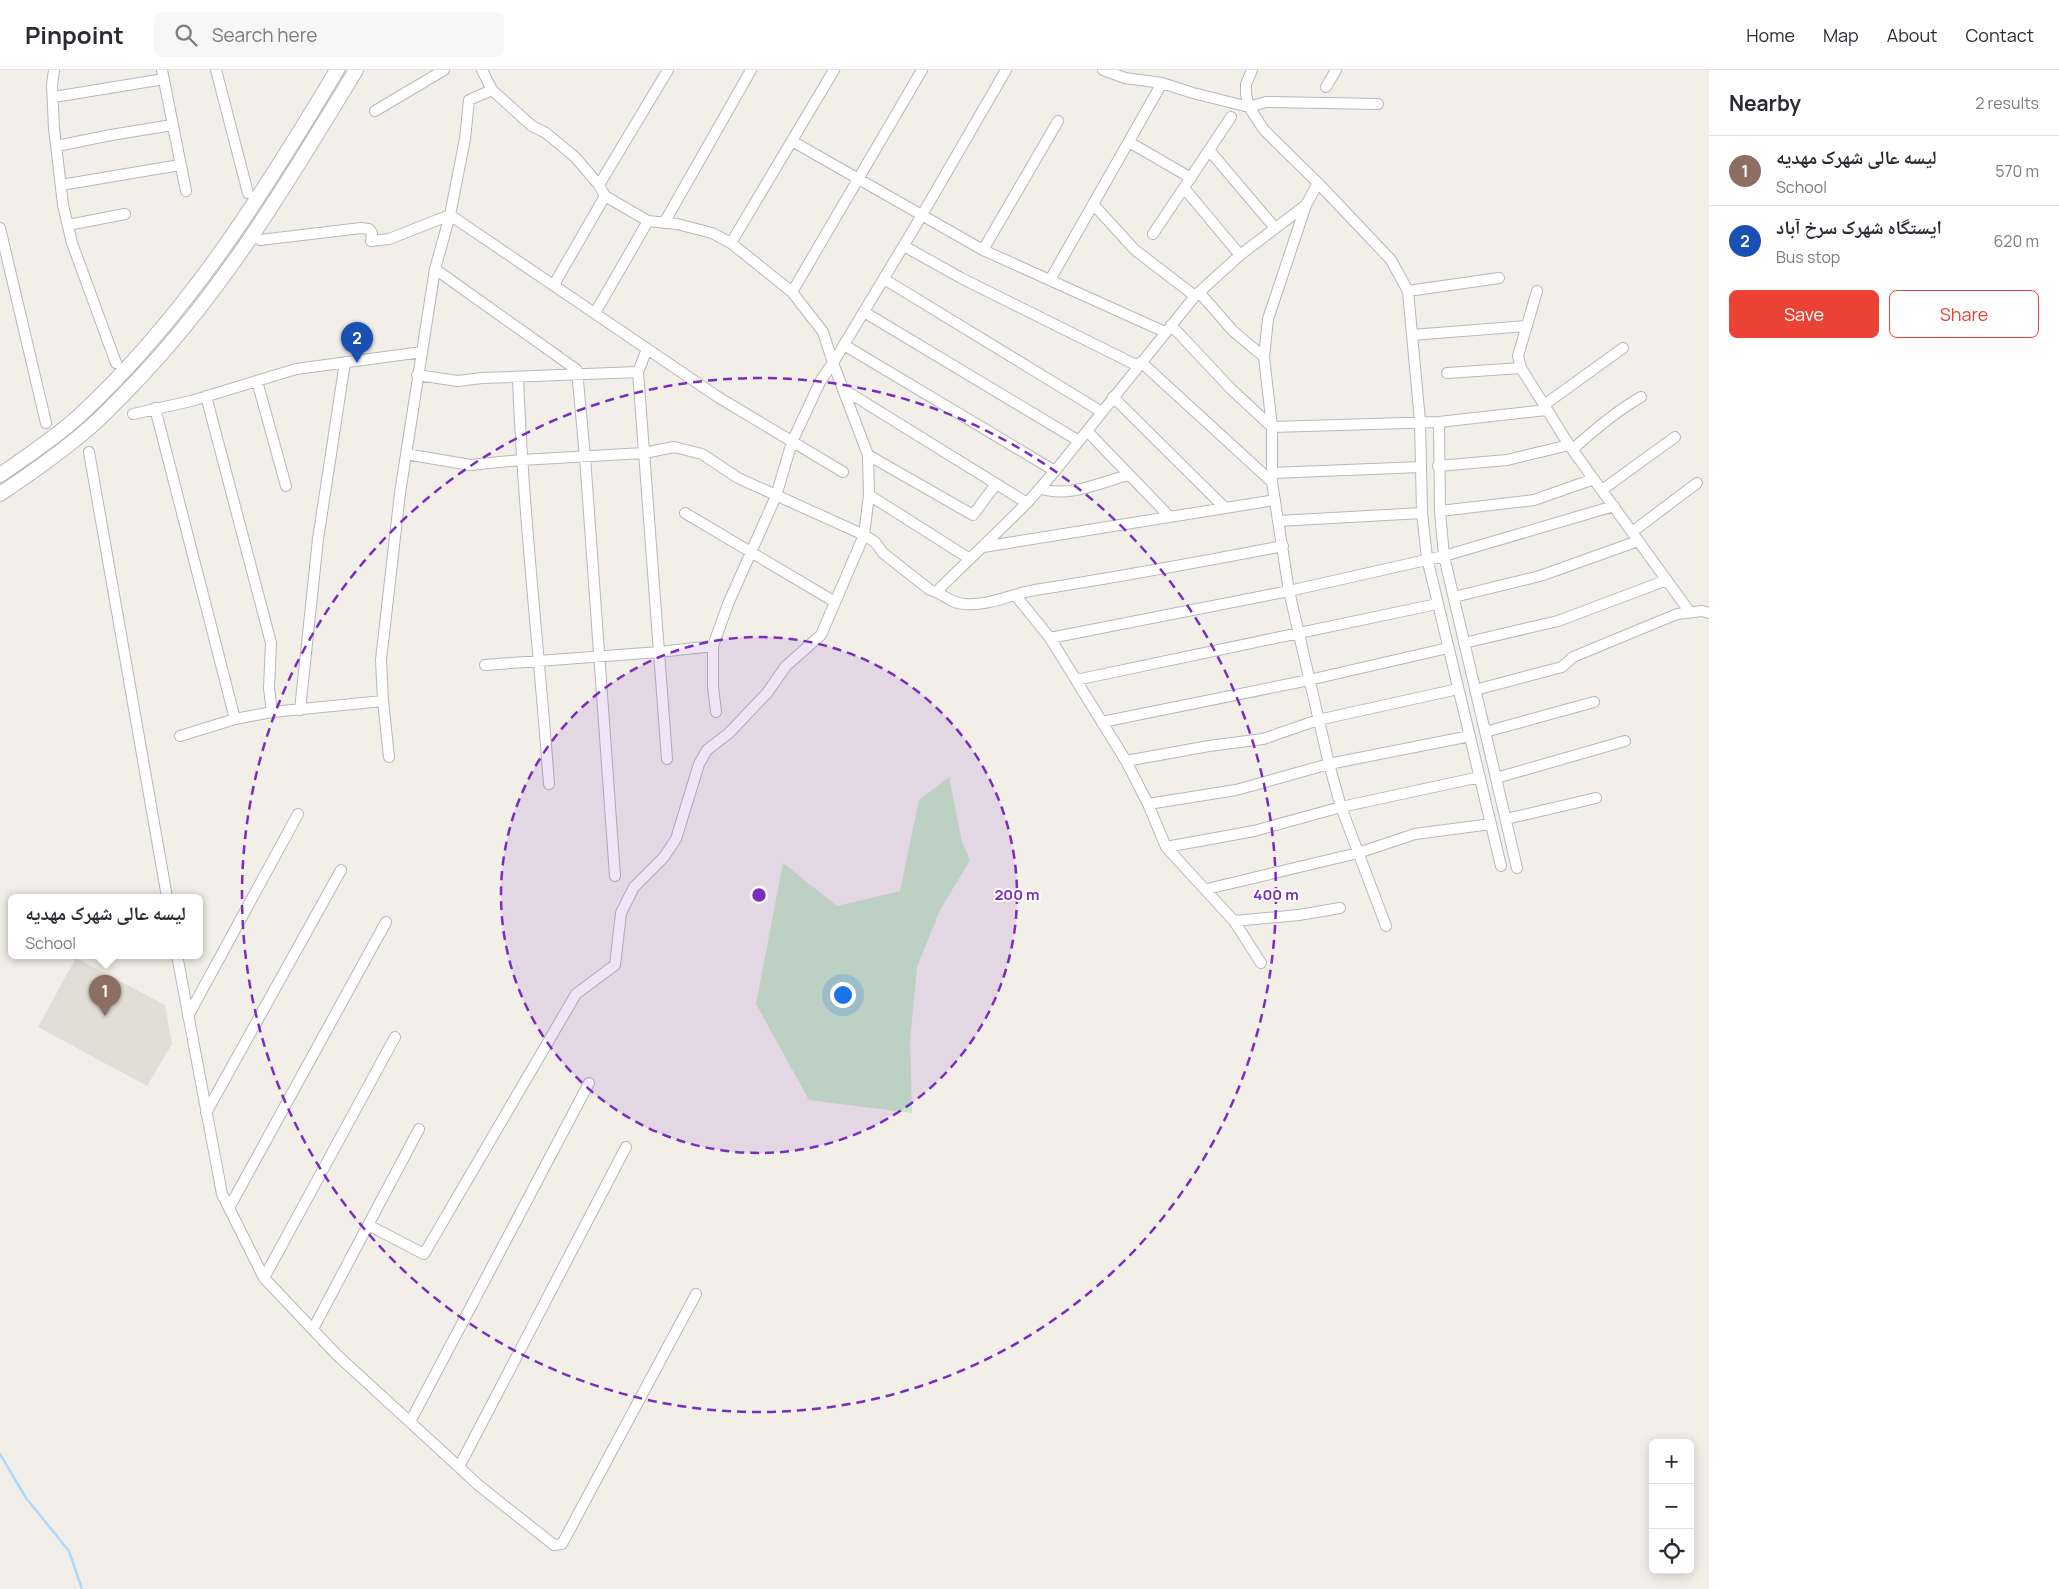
<!DOCTYPE html>
<html lang="en">
<head>
<meta charset="utf-8">
<style>
	body { margin:0; font-family:Manrope,"Noto Naskh Arabic",sans-serif; background:#f7f7f7; color:#2b2b33 }
	.controls { position:absolute; right:15px; bottom:15px; display:grid; overflow:hidden; border-radius:8px; box-shadow:0 2px 12px #0003 }
	.controls button { width:45px; height:45px; display:grid; place-items:center; padding:0; border:0; border-bottom:1px solid #e1e1e2; background:#fff; color:#2b2b33; font:25px sans-serif }
	.you { position:absolute; left:842px; top:924px; width:18px; height:18px; margin:-12px; border:4px solid #fff; border-radius:50%; background:#1a73e8; box-shadow:0 0 0 8px #1a73e833 }
	.badge { display:grid; place-items:center; width:32px; height:32px; border-radius:50%; background:#ea4335; color:#fff; font-size:16px; font-weight:700 }
	.pin { position:absolute; translate:-50% -41px; filter:drop-shadow(0 1px 2px #0008) }
	.pin::after { content:''; position:absolute; top:26px; width:18px; height:15px; background:inherit; clip-path:polygon(0 0,100% 0,50% 100%) }
	.popup { position:absolute; left:8px; top:824px; width:195px; height:65px; box-sizing:border-box; display:grid; place-content:center; border-radius:8px; background:#fff; filter:drop-shadow(0 1px 4px #0005); font-size:16px; white-space:nowrap; color:#7c7c81 }
	.popup b { font-size:19px; color:#2b2b33 }
	.popup::after { content:''; position:absolute; left:50%; top:100%; margin-left:-10px; border:10px solid transparent; border-top-color:#fff }
	.list { margin:0; padding:0; list-style:none }
	h2 { display:flex; justify-content:space-between; align-items:center; height:65px; margin:0; padding:0 20px; font-size:21px }
	h2 small { font-size:16px; font-weight:400; color:#7c7c81 }
	.list li { display:grid; grid-template-columns:32px 1fr auto; gap:15px; align-items:center; box-sizing:border-box; height:70px; padding:0 20px; border-top:1px solid #e1e1e2 }
	.list b { display:block; font-size:19px; white-space:nowrap }
	.list p { margin:0; font-size:16px; white-space:nowrap; color:#7c7c81 }
	.list em { font-size:16px; font-style:normal; color:#7c7c81 }
	.actions { display:flex; gap:10px; padding:15px 20px }
	.actions a { flex:1; padding:11px 0; border:1px solid #ea4335; border-radius:8px; text-align:center; font-size:18px; color:#ea4335 }
	.actions .main { background:#ea4335; color:#fff }
	.icon { flex:none; width:28px; height:28px; fill:none; stroke:currentColor; stroke-width:2; stroke-linecap:round; stroke-linejoin:round }
	.map { position:relative; flex:none; width:1709px; height:1519px; overflow:hidden }
	header { display:flex; align-items:center; gap:30px; box-sizing:border-box; height:70px; padding:0 25px; background:#fff; border-bottom:1px solid #e1e1e2 }
	header strong { font-size:24px }
	nav { display:flex; gap:28px; margin-inline-start:auto; font-size:18px }
	.search { width:350px; height:45px; background:#f7f7f7; display:flex; align-items:center; gap:12px; box-sizing:border-box; padding:0 18px; border-radius:8px; color:#7c7c81; font-size:19px }
	main { display:flex }
	aside { flex:1; background:#fff }
	.map>svg:first-child { display:block }
</style>
</head>
<body>
<header>
<strong>Pinpoint</strong>
<div class="search"><svg class="icon" aria-label="search" viewBox="0 0 24 24"><circle cx="10" cy="10" r="6"/><path d="M15 15l6 6"/></svg>Search here</div>
<nav><a>Home</a><a>Map</a><a>About</a><a>Contact</a></nav>
</header>
<main>
<div class="map">
<svg width="1709" height="1519" viewBox="0 0 1709 1519">
	<rect width="100%" height="100%" fill="#f1efe8"/>
	<!-- education -->
	<path fill="#e1ded6" d="M76,888L165,935L172,974L147,1016L38,957Z"/>
	<!-- green -->
	<path fill="#c5e8c5" d="M949,707L962,772L970,790L940,840L917,897L910,971L912,1043L809,1030L756,934L783,793L837,836L900,821L919,730Z"/>
	<g fill="none" stroke-linecap="round" stroke-linejoin="round">
		<!-- stream -->
		<path stroke="#aadaff" stroke-width="2.5" d="M0,1384L26,1428L69,1481L82,1519"/>
		<!-- minor casing -->
		<g stroke="#b5b8bc" stroke-width="12">
			<path id="minor" d="M54,0L52,15L54,58L63,135L72,173L116,293
				M162,0L186,121
				M216,0L248,123
				M482,0L492,20L532,56L546,63L575,87L599,115L605,126L648,151L677,154L712,163L731,173L792,222L823,262L833,293L821,310L792,372L776,426L728,534L713,576V616L716,642
				M1103,0L1125,8L1162,13L1193,23L1249,37L1266,32L1378,34
				M1252,0L1246,14V24L1249,37L1264,60L1318,113L1391,190L1408,221L1420,351L1422,443L1427,488L1501,796
				M1326,17L1336,0
				M54,27L164,9
				M375,41L444,0
				M792,71L983,180L1165,262
				M1129,72L1191,108
				M57,76L111,65L172,55
				M1209,80L1275,158
				M1318,113L1306,135L1268,249L1264,287L1272,357V412L1289,521L1329,694L1341,737L1386,856
				M61,115L180,95
				M599,115L668,0
				M1184,118L1240,185
				M1093,134L1135,180L1195,226
				M664,153L751,0
				M68,155L125,144
				M0,158L46,353
				M1153,164L1231,47
				M260,170L361,158L369,159L372,163L371,171L389,169L450,145L718,327L843,402
				M731,173L834,0
				M904,176L961,208L1138,296
				M983,180L1058,51
				M435,199L577,300L585,387L615,806
				M884,209L1102,342
				M1050,210L1162,13
				M556,217V211L605,126
				M1408,221L1499,208
				M1537,221L1518,286L1521,298L1569,375L1689,541
				M792,222L922,0
				M1199,222L1233,261L1264,287
				M864,242L1079,371
				M595,243L648,151
				M1171,255L1231,319L1272,357L1439,352L1547,340
				M1412,265L1527,256
				M844,275L1055,401
				M647,279L638,302L667,689
				M1141,292L1272,412
				M1447,303L1521,298
				M417,305L458,311L482,308L638,302
				M518,307C523,443 539,578 549,714
				M257,311L286,416
				M843,319L1027,433
				M206,326L271,573L269,618L272,642
				M1113,327L1225,438
				M1544,335L1623,278
				M155,338L235,649
				M133,344L191,331L296,299L422,282
				M1439,352L1440,441L1444,486L1517,798
				M1087,361L1170,447
				M1573,379C1594,360 1616,341 1641,327
				M89,382L167,827
				M406,384L470,395L521,390L644,383L674,377L702,384L738,408L864,465L875,472L883,483L930,520C943,523 951,534 965,534C990,536 1011,524 1035,520C1118,507 1200,492 1283,476
				M868,385L973,445L996,414
				M1438,396L1507,390L1569,375
				M1272,403L1421,397
				M1040,418C1066,429 1102,412 1128,405
				M1602,420L1675,367
				M869,425L970,489
				M1440,441L1534,430L1594,409
				M685,443L835,532
				M1278,451L1422,443
				M1632,462L1697,413
				M983,477L1275,430
				M936,522L1027,433L1055,401L1195,226L1240,185L1306,135
				M1016,526L1050,568L1126,691L1148,734L1166,777L1234,851L1261,893
				M1454,527L1540,506L1638,471
				M1050,568L1289,521L1444,486L1614,436
				M1464,573L1558,551L1667,510
				M485,595L659,582L713,576
				M1076,610L1437,534
				M1475,620L1562,597L1573,587L1677,544L1702,541L1709,543
				M300,640L318,469L345,292
				M1102,652L1309,610L1448,578
				M1485,662L1594,632
				M180,666L235,649L272,642L383,631
				M389,687L383,631L381,590L400,423L435,199L450,145L465,69L469,30L492,20
				M1126,691L1209,676L1263,669L1318,650L1458,619
				M1496,708L1625,671
				M1148,734L1236,720L1329,694L1470,666
				M1506,749L1596,728
				M1166,777L1254,761L1341,737L1480,707
				M1207,819L1358,783L1415,764L1491,754
				M1234,851L1299,845L1340,838
				M177,885L222,1124L264,1208L337,1285L459,1397L477,1414L554,1475L562,1474L696,1224
				M188,946L298,744
				M206,1043L341,800
				M229,1138L386,852
				M368,1155L424,1184L576,924L615,895L621,843L634,817L664,787L676,769L699,694L707,680L729,663L767,623L786,596L821,565L864,465L869,425L868,385L833,293L922,145L1006,0
				M264,1208L395,967
				M313,1259L419,1059
				M410,1352L589,1013
				M459,1397L626,1077"/>
		</g>
		<!-- secondary casing -->
		<g stroke="#b6babf" stroke-width="16">
			<path id="secondary" d="M0,405C27,386 55,368 79,346C186,247 263,124 337,0
				M0,424C30,404 60,383 88,359C100,349 112,336 123,325C218,230 287,114 356,0"/>
		</g>
		<!-- minor -->
		<use href="#minor" stroke="#fff" stroke-width="10"/>
		<!-- secondary -->
		<use href="#secondary" stroke="#fff" stroke-width="14"/>
	</g>
	<!-- distance rings -->
	<circle cx="759" cy="825" r="258" fill="#7b2cbf" fill-opacity=".12"/>
	<g fill="none" stroke="#7b2cbf" stroke-width="2.5" stroke-dasharray="9 6">
		<circle cx="759" cy="825" r="258"/>
		<circle cx="759" cy="825" r="517"/>
	</g>
	<circle cx="759" cy="825" r="8" fill="#7b2cbf" stroke="#fff" stroke-width="2.5"/>
	<g font-size="15" text-anchor="middle" font-weight="bold" fill="#7b2cbf" stroke="#fff" stroke-width="4" stroke-linejoin="round" paint-order="stroke">
		<text x="1017" y="830">200 m</text>
		<text x="1276" y="830">400 m</text>
	</g>
</svg>
<div class="controls">
<button>+</button>
<button>−</button>
<button><svg class="icon" aria-label="locate" viewBox="0 0 24 24"><circle cx="12" cy="12" r="6"/><path d="M12 2v4M12 18v4M2 12h4M18 12h4"/></svg></button>
</div>
<div class="you"></div>
<div class="pin badge" style="left:105px;top:946px;background:#8d6e63">1</div>
<div class="popup"><b>لیسه عالی شهرک مهدیه</b>School</div>
<div class="pin badge" style="left:357px;top:293px;background:#1a4fb4">2</div>
</div>
<aside>
<h2>Nearby<small>2 results</small></h2>
<ul class="list">
<li><span class="badge" style="background:#8d6e63">1</span><div><b>لیسه عالی شهرک مهدیه</b><p>School</p></div><em>570 m</em></li>
<li><span class="badge" style="background:#1a4fb4">2</span><div><b>ایستگاه شهرک سرخ آباد</b><p>Bus stop</p></div><em>620 m</em></li>
</ul>
<div class="actions"><a class="main">Save</a><a>Share</a></div>
</aside>
</main>
</body>
</html>
